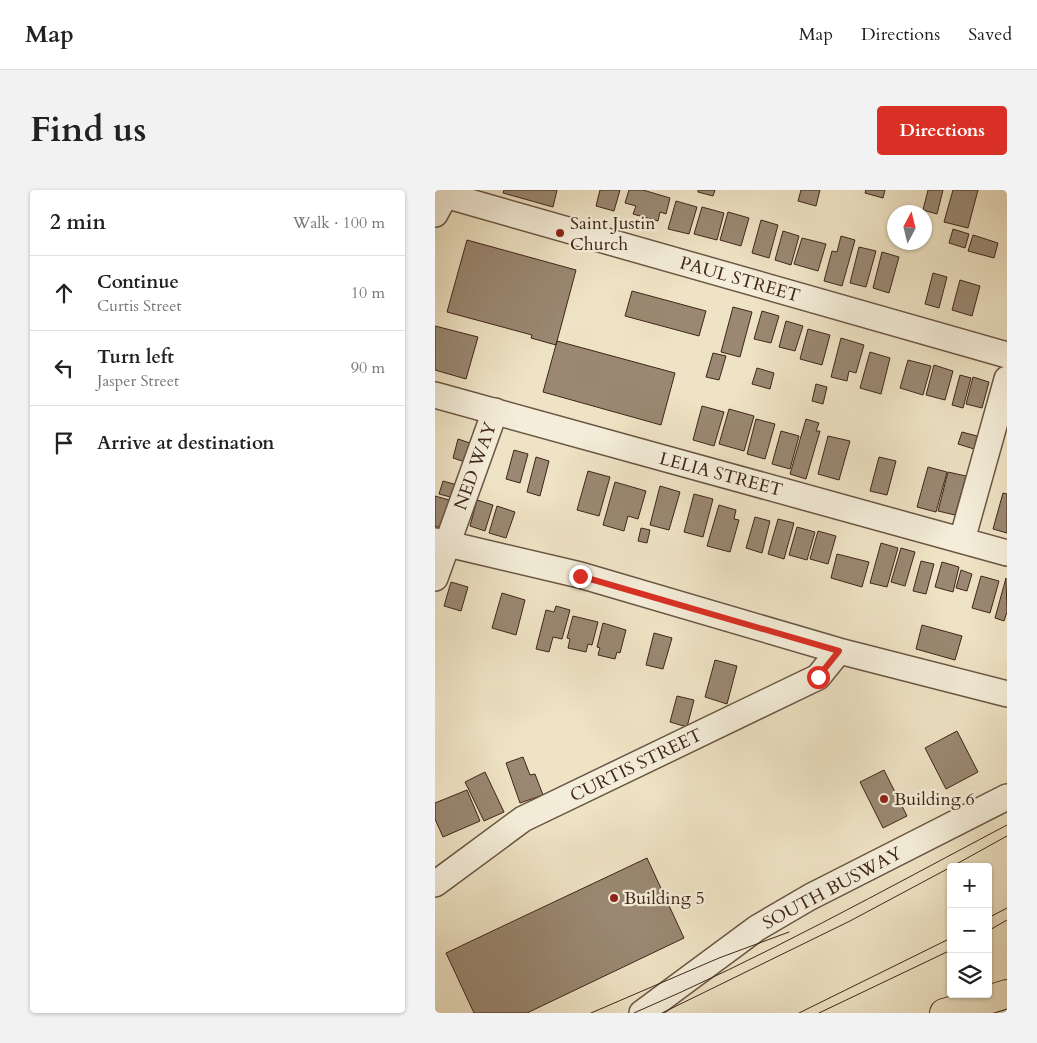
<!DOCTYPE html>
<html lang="en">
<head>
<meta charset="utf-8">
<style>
	body { margin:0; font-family:Cardo,serif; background:#f2f2f2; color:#222 }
	.controls { position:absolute; right:15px; bottom:15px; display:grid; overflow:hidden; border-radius:5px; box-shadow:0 1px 4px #0004 }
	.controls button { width:45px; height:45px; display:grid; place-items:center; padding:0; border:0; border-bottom:1px solid #e0e0e0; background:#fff; color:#222; font:25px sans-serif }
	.compass { position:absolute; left:452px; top:15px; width:45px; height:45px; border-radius:50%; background:#fff; box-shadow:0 1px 4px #0004; rotate:7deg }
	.stop { position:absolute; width:15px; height:15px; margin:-11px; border:4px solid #d93025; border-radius:50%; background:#fff }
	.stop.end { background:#d93025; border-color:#fff; box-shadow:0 1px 5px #0008 }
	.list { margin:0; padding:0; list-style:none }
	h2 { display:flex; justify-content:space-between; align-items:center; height:65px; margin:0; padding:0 20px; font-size:21px }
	h2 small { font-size:16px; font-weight:400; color:#767676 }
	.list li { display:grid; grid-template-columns:32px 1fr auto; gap:15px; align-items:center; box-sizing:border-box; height:75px; padding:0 20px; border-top:1px solid #e0e0e0 }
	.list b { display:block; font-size:19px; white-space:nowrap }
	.list p { margin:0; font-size:16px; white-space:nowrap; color:#767676 }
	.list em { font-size:16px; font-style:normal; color:#767676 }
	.icon { flex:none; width:28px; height:28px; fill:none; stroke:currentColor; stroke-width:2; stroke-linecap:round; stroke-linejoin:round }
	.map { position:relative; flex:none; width:572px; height:823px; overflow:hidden; border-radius:5px }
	header { display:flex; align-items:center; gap:30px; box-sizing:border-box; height:70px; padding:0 25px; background:#fff; border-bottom:1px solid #e0e0e0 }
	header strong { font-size:24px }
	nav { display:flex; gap:28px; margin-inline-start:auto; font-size:18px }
	.intro { display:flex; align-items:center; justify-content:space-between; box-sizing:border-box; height:120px; padding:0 30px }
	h1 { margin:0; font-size:35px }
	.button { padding:12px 22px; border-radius:5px; background:#d93025; color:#fff; font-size:18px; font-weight:700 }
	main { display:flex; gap:30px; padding:0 30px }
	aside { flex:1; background:#fff; border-radius:5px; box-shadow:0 1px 4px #0004 }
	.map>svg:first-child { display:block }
</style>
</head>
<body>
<header>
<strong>Map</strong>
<nav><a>Map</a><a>Directions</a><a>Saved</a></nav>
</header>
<div class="intro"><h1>Find us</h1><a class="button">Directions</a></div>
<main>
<aside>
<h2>2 min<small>Walk · 100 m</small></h2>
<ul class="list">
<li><svg class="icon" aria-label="ahead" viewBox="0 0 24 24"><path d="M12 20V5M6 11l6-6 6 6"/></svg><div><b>Continue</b><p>Curtis Street</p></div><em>10 m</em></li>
<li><svg class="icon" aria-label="left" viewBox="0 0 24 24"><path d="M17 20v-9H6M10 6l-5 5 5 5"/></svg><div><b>Turn left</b><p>Jasper Street</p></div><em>90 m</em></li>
<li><svg class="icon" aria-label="arrive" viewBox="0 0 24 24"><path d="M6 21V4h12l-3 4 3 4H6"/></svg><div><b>Arrive at destination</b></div></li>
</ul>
</aside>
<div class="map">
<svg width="572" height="823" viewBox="0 0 572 823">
	<rect width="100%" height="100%" fill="#eee3c4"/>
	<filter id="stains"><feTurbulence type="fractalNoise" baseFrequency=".004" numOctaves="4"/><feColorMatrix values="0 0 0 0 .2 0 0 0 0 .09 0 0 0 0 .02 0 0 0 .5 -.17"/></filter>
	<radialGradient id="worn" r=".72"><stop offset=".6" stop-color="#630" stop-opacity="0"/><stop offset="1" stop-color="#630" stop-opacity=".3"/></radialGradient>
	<!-- building -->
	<path fill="#9a8872" stroke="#3f261a" d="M69,0H122L118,17L68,3Z
		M165,0H185L179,21L161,16Z
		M194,0H208L235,8L231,24L225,22L223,31L198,24L201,16L190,13Z
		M263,0H280L278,6L263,2Z
		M366,0H385L381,16L363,11Z
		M431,0H450L448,8L430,3Z
		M493,0H508L502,24L488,20Z
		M518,0H543L533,38L509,32Z
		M241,11L262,17L254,44L233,39Z
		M267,17L289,23L282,50L259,44Z
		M293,22L314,28L306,56L285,50Z
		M326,30L343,35L334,68L317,63Z
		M518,39L534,44L530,58L514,53Z
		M348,41L364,46L356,75L340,70Z
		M538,45L563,53L559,68L533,61Z
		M406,46L420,50L407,96L389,91L397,61L402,62Z
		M367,48L391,54L383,81L359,74Z
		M32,50L141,80L121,155L96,148L97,145L12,122Z
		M424,57L441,61L431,97L415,93Z
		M447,62L464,67L454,103L438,98Z
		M498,83L512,87L504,118L490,114Z
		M525,90L545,96L537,126L517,120Z
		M197,101L271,121L264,146L190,126Z
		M298,117L317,122L305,167L286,162Z
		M327,121L344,126L336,153L319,149Z
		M351,131L368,136L360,161L344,157Z
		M0,136L43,147L31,189L0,180Z
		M373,139L395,145L387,175L365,169Z
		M406,148L429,155L421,183L414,181L412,191L396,187Z
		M122,151L240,183L226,235L108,202Z
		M435,162L455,168L446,204L425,198Z
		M278,163L291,166L284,190L271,187Z
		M473,170L496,176L488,205L465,198Z
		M499,175L518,181L510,210L491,205Z
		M322,178L339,183L335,199L317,194Z
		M525,185L536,188L528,218L517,215Z
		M538,187L554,192L547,218L531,214Z
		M381,194L392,197L388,214L377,211Z
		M267,216L289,222L279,256L258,250Z
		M294,219L319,226L309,261L284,254Z
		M321,229L340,234L330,269L312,264Z
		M371,229L384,233L381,241H385L371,289L355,284Z
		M346,241L364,246L355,279L337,274Z
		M527,242L542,246L539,259L523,254Z
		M393,246L415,251L404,290L383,284Z
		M23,249L38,254L33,273L18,268Z
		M79,260L93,264L85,293L71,289Z
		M101,267L114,271L105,306L92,302Z
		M444,267L461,271L452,305L435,301Z
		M493,277L512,282L501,322L482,317Z
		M153,281L175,287L164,326L142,320Z
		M513,282L531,286L520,325L503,321Z
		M8,291L26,296L23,309L4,304Z
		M180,292L211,301L203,329L193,326L189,341L168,335Z
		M225,296L245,302L234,340L215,335Z
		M568,303L572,304V343L558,339Z
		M259,304L278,309L268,347L249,342Z
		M0,306L21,312L14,340L0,336Z
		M42,310L58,315L50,341L35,336Z
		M284,315L301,320L299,329L304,330L295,362L272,356Z
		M62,316L80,322L71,348L54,343Z
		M320,327L335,331L327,363L311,358Z
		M343,329L359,333L349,369L333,364Z
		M362,337L380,342L372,370L354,365Z
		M206,338L215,340L212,353L203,351Z
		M383,341L401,346L393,374L375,369Z
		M446,353L463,358L452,397L435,393Z
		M466,358L480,362L470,396L456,392Z
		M402,364L434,372L427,397L396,388Z
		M486,371L499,374L491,404L478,401Z
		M507,372L524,377L518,402L500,397Z
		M526,380L537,384L532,401L521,398Z
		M546,386L564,391L555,423L537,418Z
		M571,388L572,422L569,431L560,428Z
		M16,392L33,397L26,421L9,416Z
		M67,403L90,410L81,445L57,438Z
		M121,416L135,420L127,449L118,447L114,462L101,459L111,420L119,422Z
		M138,426L163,432L157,455L153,454L151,462L133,458L135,449L132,448Z
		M168,433L191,440L185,463L182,462L180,469L163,465L165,458L162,457Z
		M487,435L527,446L520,470L481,459Z
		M219,443L237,448L228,479L211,475Z
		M280,470L302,476L292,514L270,507Z
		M242,506L259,510L252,537L235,532Z
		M522,541L543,582L511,599L490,558Z
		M88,567L95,585L100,584L108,605L85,613L71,573Z
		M449,580L472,626L448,638L425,592Z
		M50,582L69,622L49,631L30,592Z
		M32,600L45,631L8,647L0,629V613Z
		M212,668L249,748L92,823H39L11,763Z"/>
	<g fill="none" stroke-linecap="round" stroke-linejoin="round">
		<!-- minor casing -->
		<g stroke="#6b5544" stroke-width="28">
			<path id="minor" d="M10,5L572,165
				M0,24L13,0
				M0,205L572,363
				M527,350L572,189
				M0,351L145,385L404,461L572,504
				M0,388L60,221
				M0,694L88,629L383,487L404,461
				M207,823L322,738L375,707L572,607"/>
		</g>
		<!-- major casing -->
		<g stroke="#3f261a" stroke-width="30">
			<path id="major" d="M509,823L572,804"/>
		</g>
		<!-- minor -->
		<use href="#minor" stroke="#f4edd9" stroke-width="25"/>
		<!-- major -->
		<use href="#major" stroke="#eee3c4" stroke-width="28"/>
		<!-- tram -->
		<path stroke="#3f261a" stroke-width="1" d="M516,677L572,646
			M553,728L572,718
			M553,741L572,730
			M156,823L284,768L354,742
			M199,823C327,768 449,700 572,635
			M227,823L415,731L516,677
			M364,823L516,748
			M384,823L516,760"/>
	</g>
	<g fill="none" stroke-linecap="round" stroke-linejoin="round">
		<!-- route -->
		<path stroke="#d93025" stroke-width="6" d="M145,386L404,461L383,487"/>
	</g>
	<!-- markers -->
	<g fill="#8f2418" stroke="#f4edd9" stroke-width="2">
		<circle cx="125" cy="43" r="5"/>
		<circle cx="449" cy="609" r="5"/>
		<circle cx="179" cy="708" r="5"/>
	</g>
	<g text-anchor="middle" stroke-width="4.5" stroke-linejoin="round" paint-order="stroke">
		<!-- poi labels -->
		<g font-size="18" fill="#3f261a" stroke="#f4edd9" text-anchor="start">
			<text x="135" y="39">Saint Justin<tspan x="135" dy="21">Church</tspan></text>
			<text x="459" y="615">Building 6</text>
			<text x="189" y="714">Building 5</text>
		</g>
		<!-- street labels -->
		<g font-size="18" fill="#3f261a" stroke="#f4edd9">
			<text transform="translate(305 89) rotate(16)" y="6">PAUL STREET</text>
			<text transform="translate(40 276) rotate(-70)" y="6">NED WAY</text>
			<text transform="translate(286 284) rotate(15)" y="6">LELIA STREET</text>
			<text transform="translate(201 575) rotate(-26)" y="6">CURTIS STREET</text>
			<text transform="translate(397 698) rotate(-28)" y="6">SOUTH BUSWAY</text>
		</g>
	</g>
	<rect width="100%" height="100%" filter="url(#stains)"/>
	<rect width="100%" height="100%" fill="url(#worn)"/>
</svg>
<div class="controls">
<button>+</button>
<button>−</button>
<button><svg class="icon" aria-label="layers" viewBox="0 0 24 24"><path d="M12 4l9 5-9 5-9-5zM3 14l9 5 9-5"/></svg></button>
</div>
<svg class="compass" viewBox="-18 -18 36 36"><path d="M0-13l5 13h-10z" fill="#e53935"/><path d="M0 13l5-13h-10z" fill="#767676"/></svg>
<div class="stop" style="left:383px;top:487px"></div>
<div class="stop end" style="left:145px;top:386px"></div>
</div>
</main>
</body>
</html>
